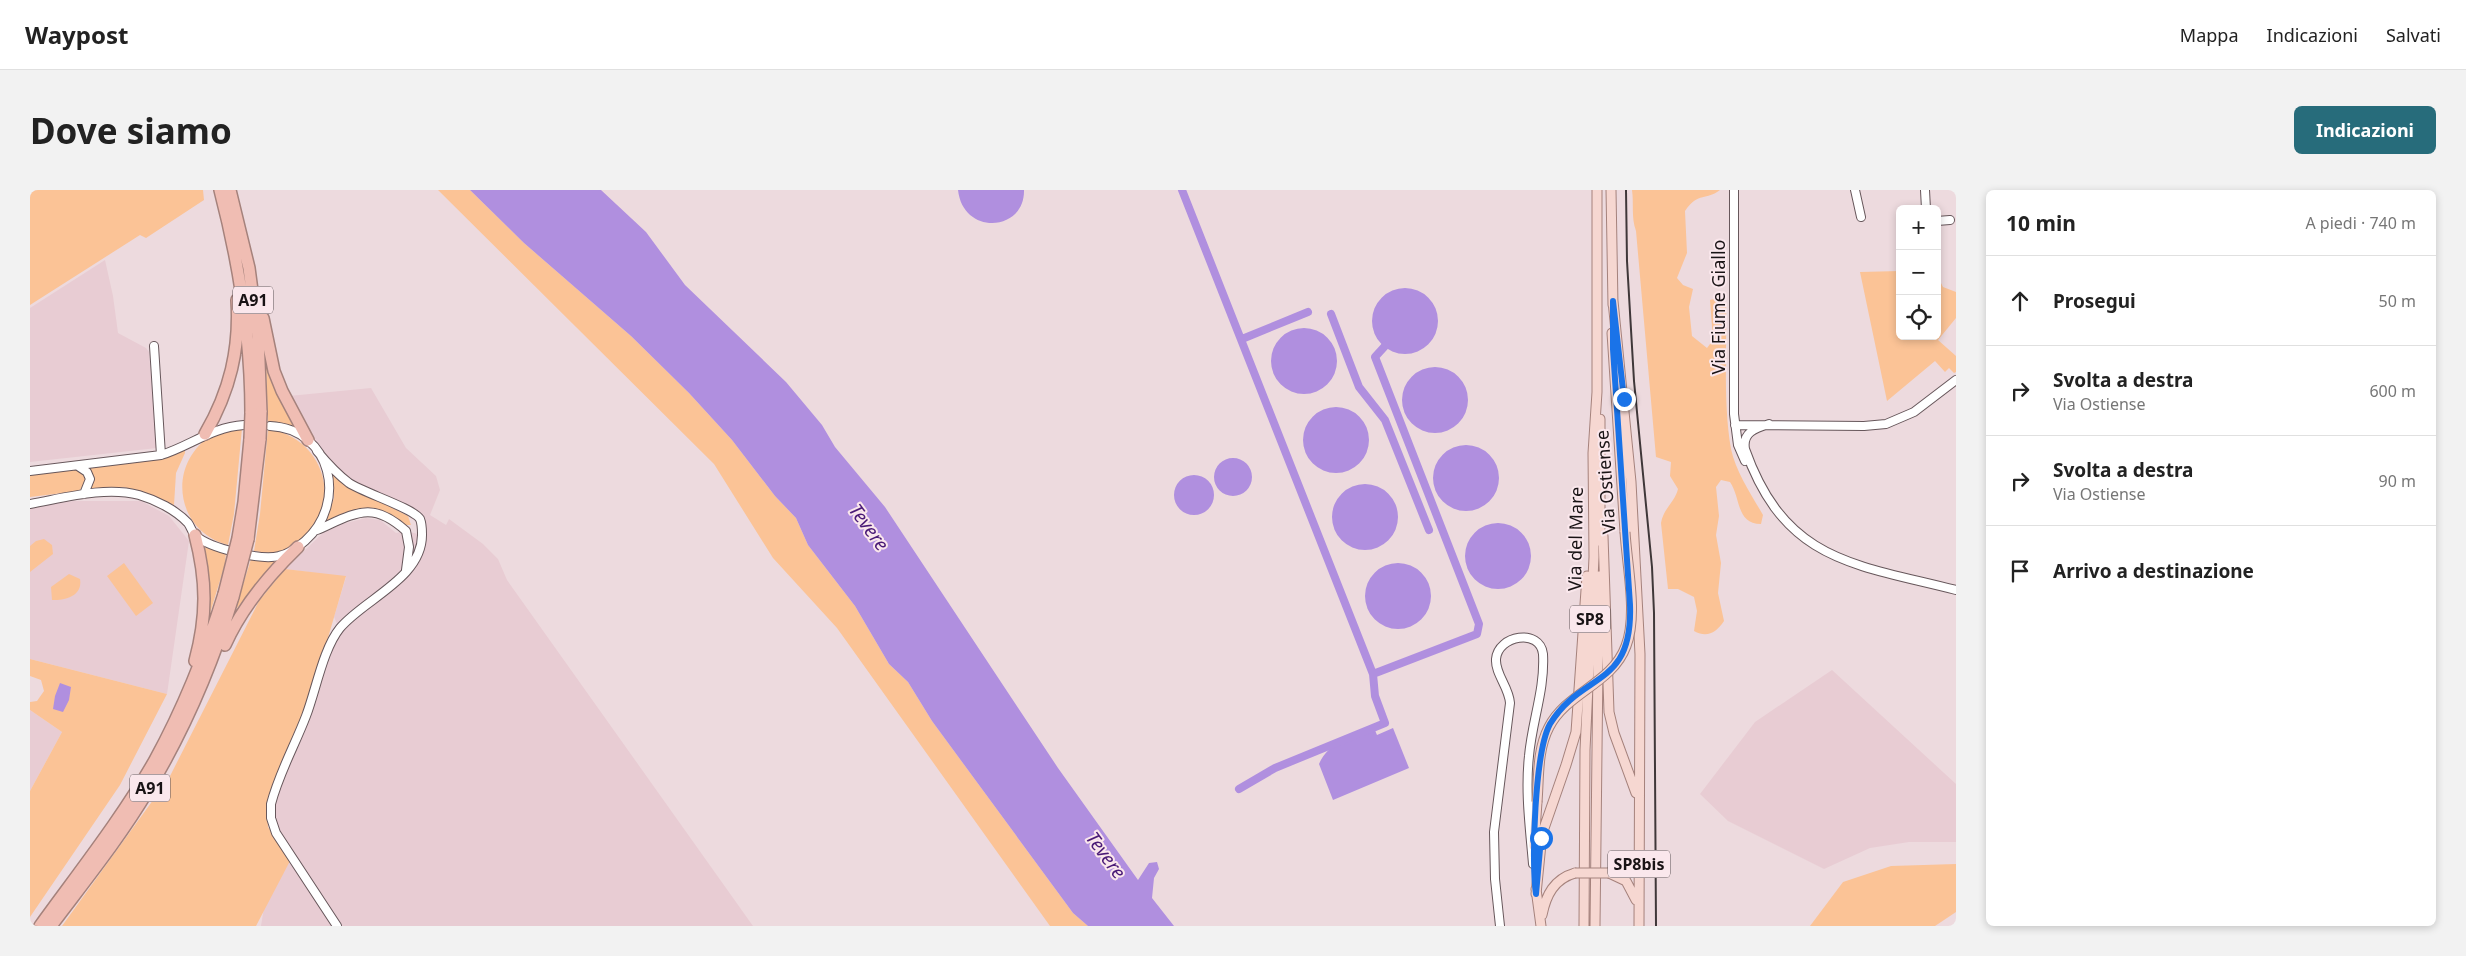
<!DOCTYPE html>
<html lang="it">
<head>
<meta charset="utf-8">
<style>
	body { margin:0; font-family:"Noto Sans",sans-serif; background:#f2f2f2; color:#222 }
	.controls { position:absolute; right:15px; top:15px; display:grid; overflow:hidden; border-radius:8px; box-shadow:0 2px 8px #0003 }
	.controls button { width:45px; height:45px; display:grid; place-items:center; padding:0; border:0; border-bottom:1px solid #e0e0e0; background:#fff; color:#222; font:25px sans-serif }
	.stop { position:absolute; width:15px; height:15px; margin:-11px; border:4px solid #1a73e8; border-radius:50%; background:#fff }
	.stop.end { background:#1a73e8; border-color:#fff; box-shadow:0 1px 5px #0008 }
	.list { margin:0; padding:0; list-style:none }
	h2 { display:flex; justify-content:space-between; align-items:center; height:65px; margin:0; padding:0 20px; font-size:21px }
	h2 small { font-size:16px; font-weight:400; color:#767676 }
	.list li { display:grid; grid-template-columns:32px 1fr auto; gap:15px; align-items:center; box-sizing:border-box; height:90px; padding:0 20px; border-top:1px solid #e0e0e0 }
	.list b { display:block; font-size:19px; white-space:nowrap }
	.list p { margin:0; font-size:16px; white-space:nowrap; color:#767676 }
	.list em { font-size:16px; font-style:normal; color:#767676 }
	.icon { flex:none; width:28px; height:28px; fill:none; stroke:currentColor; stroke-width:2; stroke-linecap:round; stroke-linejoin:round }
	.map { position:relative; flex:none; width:1926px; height:736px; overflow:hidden; border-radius:8px }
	header { display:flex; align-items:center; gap:30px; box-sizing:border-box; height:70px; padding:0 25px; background:#fff; border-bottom:1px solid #e0e0e0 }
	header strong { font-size:24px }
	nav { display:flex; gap:28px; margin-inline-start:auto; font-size:18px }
	.intro { display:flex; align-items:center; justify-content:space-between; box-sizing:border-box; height:120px; padding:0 30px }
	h1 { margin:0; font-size:35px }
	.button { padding:12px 22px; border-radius:8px; background:#276c7b; color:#fff; font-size:18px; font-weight:700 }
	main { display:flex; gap:30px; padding:0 30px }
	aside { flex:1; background:#fff; border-radius:8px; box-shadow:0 2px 8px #0003 }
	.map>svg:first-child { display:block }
</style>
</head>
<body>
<header>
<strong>Waypost</strong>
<nav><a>Mappa</a><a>Indicazioni</a><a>Salvati</a></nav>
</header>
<div class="intro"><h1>Dove siamo</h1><a class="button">Indicazioni</a></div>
<main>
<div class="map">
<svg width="1926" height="736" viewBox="0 0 1926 736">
	<rect width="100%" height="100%" fill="#eddade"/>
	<!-- built -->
	<path fill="#e8ccd3" d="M75,70L83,106L88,143L116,158L119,162L127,258L0,272V118Z
		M341,198L376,258L406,286L410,300L400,325L416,335L419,329L453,354L468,369L477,390L723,736H231L246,643L241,614L309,438L304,427L316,387L255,379L293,343L312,334L336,328L350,330L366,343L376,341L392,345L384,323L321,294L287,261L259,206Z
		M43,311H111L139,326L159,351L137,504L0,469V318Z
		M1802,480L1926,594V652H1879L1840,658L1794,679L1698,631L1670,604L1725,532Z
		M0,520L32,542L0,601Z"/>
	<!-- green -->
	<path fill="#fbc396" d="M0,0H173L174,10L116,48L110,45L0,115Z
		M408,0H440L494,53L601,146L659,203L702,250L745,306L766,328L778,355L825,416L859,474L878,492L902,531L1043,723L1058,736H1020L807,438L743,368L684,274Z
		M1602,0H1690C1676,11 1669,1 1655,21L1657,63L1647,88L1653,95L1663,99L1659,117L1662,146L1677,158L1683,150L1680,110L1689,108L1696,115C1697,162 1693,212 1701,259C1706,282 1721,304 1733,325L1731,334C1706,334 1711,308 1700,292L1691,290L1686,297L1689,326L1686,345L1691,373L1688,403L1694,431C1686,443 1677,448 1664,441L1667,421L1664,407L1648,399H1638L1631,333C1633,319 1645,312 1648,299L1640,286L1641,272L1626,267L1606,41C1601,27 1604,14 1602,0Z
		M1870,81V146H1907V85L1913,97L1926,102V128L1908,150L1926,166V182L1924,183L1919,178L1915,182L1905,171L1857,211L1830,82Z
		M236,175L265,237L238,232Z
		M212,238L204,324L198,355C145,341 136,274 182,245C190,240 203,240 212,238Z
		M238,239C307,249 317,345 247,362C240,364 231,362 224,361L230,324Z
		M152,261H155V263L146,283L144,315L107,300L92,297L60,299L64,288L58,277L141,266Z
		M45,278L55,287V293L49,301L0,307V284Z
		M302,283L319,296L378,326L381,335H373C346,310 327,320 296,331L304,308Z
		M14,349L22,355L23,364L0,382V356L6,351Z
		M174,357L196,362L195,374L178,430Z
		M222,366L248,370L207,418L206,417Z
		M94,373L123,413L106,426L77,386Z
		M255,379L316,386L286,489L237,611L238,637L260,671L226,736H32L139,588L229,411Z
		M39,384L50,389C53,406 35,411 22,410L21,397Z
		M0,469L137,504L90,595L0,727V601L32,542L0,520V512L7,511L14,501L11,490L0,486Z
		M1926,674V722L1905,736H1780L1813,692L1861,676Z"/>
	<!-- water -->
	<path fill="#b08fdf" d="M440,0H571L616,42L655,95L756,192L792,235L805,257L855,317L1028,578L1108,690L1119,673L1127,672L1129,679L1124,688L1122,708L1144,736H1058L1043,723L902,531L878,492L859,474L825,416L778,355L766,328L745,306L702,250L659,203L601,146L494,53Z
		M928,0H994C995,42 933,46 928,0Z
		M1342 131a33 33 0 1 1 66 0a33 33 0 1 1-66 0Z
		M1241 171a33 33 0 1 1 66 0a33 33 0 1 1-66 0Z
		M1372 210a33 33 0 1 1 66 0a33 33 0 1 1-66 0Z
		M1273 250a33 33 0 1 1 66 0a33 33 0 1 1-66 0Z
		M1403 288a33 33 0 1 1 66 0a33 33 0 1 1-66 0Z
		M1184 287a19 19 0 1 1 38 0a19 19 0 1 1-38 0Z
		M1144 305a20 20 0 1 1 40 0a20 20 0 1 1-40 0Z
		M1302 327a33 33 0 1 1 66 0a33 33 0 1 1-66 0Z
		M1435 366a33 33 0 1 1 66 0a33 33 0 1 1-66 0Z
		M1335 406a33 33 0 1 1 66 0a33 33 0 1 1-66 0Z
		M30,493L41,497L39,510L33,522L23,519L25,506Z
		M1344,538L1347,545L1363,538L1379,578L1303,610L1289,574C1299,551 1322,547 1344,538Z"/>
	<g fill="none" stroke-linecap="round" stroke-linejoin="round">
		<!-- canal -->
		<path stroke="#b08fdf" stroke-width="8" d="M1152,0L1343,484
			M1301,124L1329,197L1355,230L1399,340
			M1212,149L1278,122
			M1209,599L1245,578L1355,533L1345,506L1343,484L1447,444L1449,434L1345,167L1355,156"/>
		<!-- minor casing -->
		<g stroke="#67575b" stroke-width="10">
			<path id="minor" d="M1704,0V224L1708,255L1715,271
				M1825,0L1831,27
				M1895,0L1896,19
				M1907,31L1920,30
				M124,156L131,265
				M1739,234C1726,238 1712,242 1715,259C1755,372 1824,374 1926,400
				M1705,235L1834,236L1856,234L1884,222L1926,190
				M287,261C297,273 307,284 319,293C334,303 383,318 390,329C392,334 392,339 392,344C393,388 334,409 310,438C293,459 286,500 276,526C265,555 249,583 241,614V628L246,643L307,736
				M48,276L57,282L60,289L54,304
				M0,281L131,265C160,256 182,237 214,235
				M0,314C34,308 75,296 109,305C126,310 146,320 158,333C161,337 162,343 166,346C180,358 231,371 249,366C259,364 268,357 275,351C318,313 302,239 240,236
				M287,340C326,323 342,310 376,341L379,357L376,380
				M1470,736L1465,689L1464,642L1480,513C1479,497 1465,484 1466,469C1468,445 1510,438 1513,464C1515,500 1502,531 1499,566C1495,602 1500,638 1503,674"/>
		</g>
		<!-- major casing -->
		<g stroke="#a5827c" stroke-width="11">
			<path id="major" d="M1581,0L1583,115
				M1583,111L1601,292L1610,464L1609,736
				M1582,143L1595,342
				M1573,346L1579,522L1584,543L1606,603
				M1570,351V229
				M1504,656L1507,612
				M1579,683L1596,691L1606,710
				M1506,699L1511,736
				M1506,704L1512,644L1536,575L1546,542L1557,386
				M1512,725C1516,705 1524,689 1545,683
				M1554,736L1555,560L1564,367L1563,263L1567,202V0
				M1565,736L1569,386"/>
		</g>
		<!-- highway casing -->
		<g stroke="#a5827c" stroke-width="14">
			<path id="highway" d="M190,0C209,73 221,147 221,223
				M200,0L219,78L228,146L231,222
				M233,128L244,181L252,201L278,250
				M175,244C200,201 210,159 207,110
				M208,348L214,312L220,249
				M218,349L230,249
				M195,455C212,417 239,385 268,357
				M165,471C177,426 177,391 165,345
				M10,736C49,682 92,628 125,570C154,517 176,462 194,404
				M21,736C54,692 89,649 117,602C154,541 182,476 203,407"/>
		</g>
		<!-- minor -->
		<use href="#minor" stroke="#fff" stroke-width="8"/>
		<!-- major -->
		<use href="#major" stroke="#f6d7d1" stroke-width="9"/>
		<!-- highway -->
		<use href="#highway" stroke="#f0bdb3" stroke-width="11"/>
		<!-- rail -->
		<path stroke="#3f3739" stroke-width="2" d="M1596,0L1597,71L1604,191L1622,377L1624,423L1626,736"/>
		<!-- major-bridge casing -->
		<g stroke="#a5827c" stroke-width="11" stroke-linecap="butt">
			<path id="major-bridge" d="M1507,612C1509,587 1507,560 1519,537C1537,502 1582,494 1596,456C1608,425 1597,376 1595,342
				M1545,683H1579"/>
		</g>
		<!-- highway-bridge casing -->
		<g stroke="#a5827c" stroke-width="14" stroke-linecap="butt">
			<path id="highway-bridge" d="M220,249L221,223
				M230,249L231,222
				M194,404L208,348
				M203,407L218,349"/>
		</g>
		<!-- major-bridge -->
		<use href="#major-bridge" stroke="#f6d7d1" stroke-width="9"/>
		<!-- highway-bridge -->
		<use href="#highway-bridge" stroke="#f0bdb3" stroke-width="11"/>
	</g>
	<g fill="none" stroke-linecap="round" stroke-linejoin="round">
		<!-- route -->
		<path stroke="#1a73e8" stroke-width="6" d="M1511,648L1506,704C1501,672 1505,561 1520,534C1552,481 1603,499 1600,415L1583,159V111L1594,209"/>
	</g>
	<g text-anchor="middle" stroke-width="4" stroke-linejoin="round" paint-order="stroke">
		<!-- shield labels -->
		<g fill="#fae7ec" stroke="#5c5356" stroke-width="1">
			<rect x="203" y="96.5" width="40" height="27" rx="4"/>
			<rect x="1540" y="415.5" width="40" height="27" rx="4"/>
			<rect x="100" y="584.5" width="40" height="27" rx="4"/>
			<rect x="1578" y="660.5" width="62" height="27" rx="4"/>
		</g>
		<g font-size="16" font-weight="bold" fill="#191315">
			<text x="223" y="116">A91</text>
			<text x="1560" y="435">SP8</text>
			<text x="120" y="604">A91</text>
			<text x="1609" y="680">SP8bis</text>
		</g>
		<!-- street labels -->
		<g font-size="18" fill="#191315" stroke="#fae7ec">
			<text transform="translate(1689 117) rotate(-90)" y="6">Via Fiume Giallo</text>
			<text transform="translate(1576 292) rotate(-94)" y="6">Via Ostiense</text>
			<text transform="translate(1546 349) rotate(-89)" y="6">Via del Mare</text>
		</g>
		<!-- water labels -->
		<g font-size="19" font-style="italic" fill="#4a1a77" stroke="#fae7ec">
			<text transform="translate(839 337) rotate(54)" y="7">Tevere</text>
			<text transform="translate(1076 665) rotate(54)" y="7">Tevere</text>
		</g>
	</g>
</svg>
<div class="controls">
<button>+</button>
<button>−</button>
<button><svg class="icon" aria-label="locate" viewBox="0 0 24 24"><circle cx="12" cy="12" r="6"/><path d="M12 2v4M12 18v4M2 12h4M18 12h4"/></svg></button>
</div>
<div class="stop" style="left:1511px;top:648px"></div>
<div class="stop end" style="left:1594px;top:209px"></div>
</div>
<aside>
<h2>10 min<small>A piedi · 740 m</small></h2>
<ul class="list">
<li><svg class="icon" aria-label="ahead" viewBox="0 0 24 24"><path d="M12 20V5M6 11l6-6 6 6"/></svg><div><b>Prosegui</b></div><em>50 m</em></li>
<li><svg class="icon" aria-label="right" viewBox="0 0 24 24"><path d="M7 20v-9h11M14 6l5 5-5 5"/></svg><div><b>Svolta a destra</b><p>Via Ostiense</p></div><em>600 m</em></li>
<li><svg class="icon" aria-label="right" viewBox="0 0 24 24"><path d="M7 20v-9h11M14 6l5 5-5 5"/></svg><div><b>Svolta a destra</b><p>Via Ostiense</p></div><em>90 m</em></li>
<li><svg class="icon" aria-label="arrive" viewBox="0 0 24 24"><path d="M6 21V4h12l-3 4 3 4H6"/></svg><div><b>Arrivo a destinazione</b></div></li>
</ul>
</aside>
</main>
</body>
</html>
